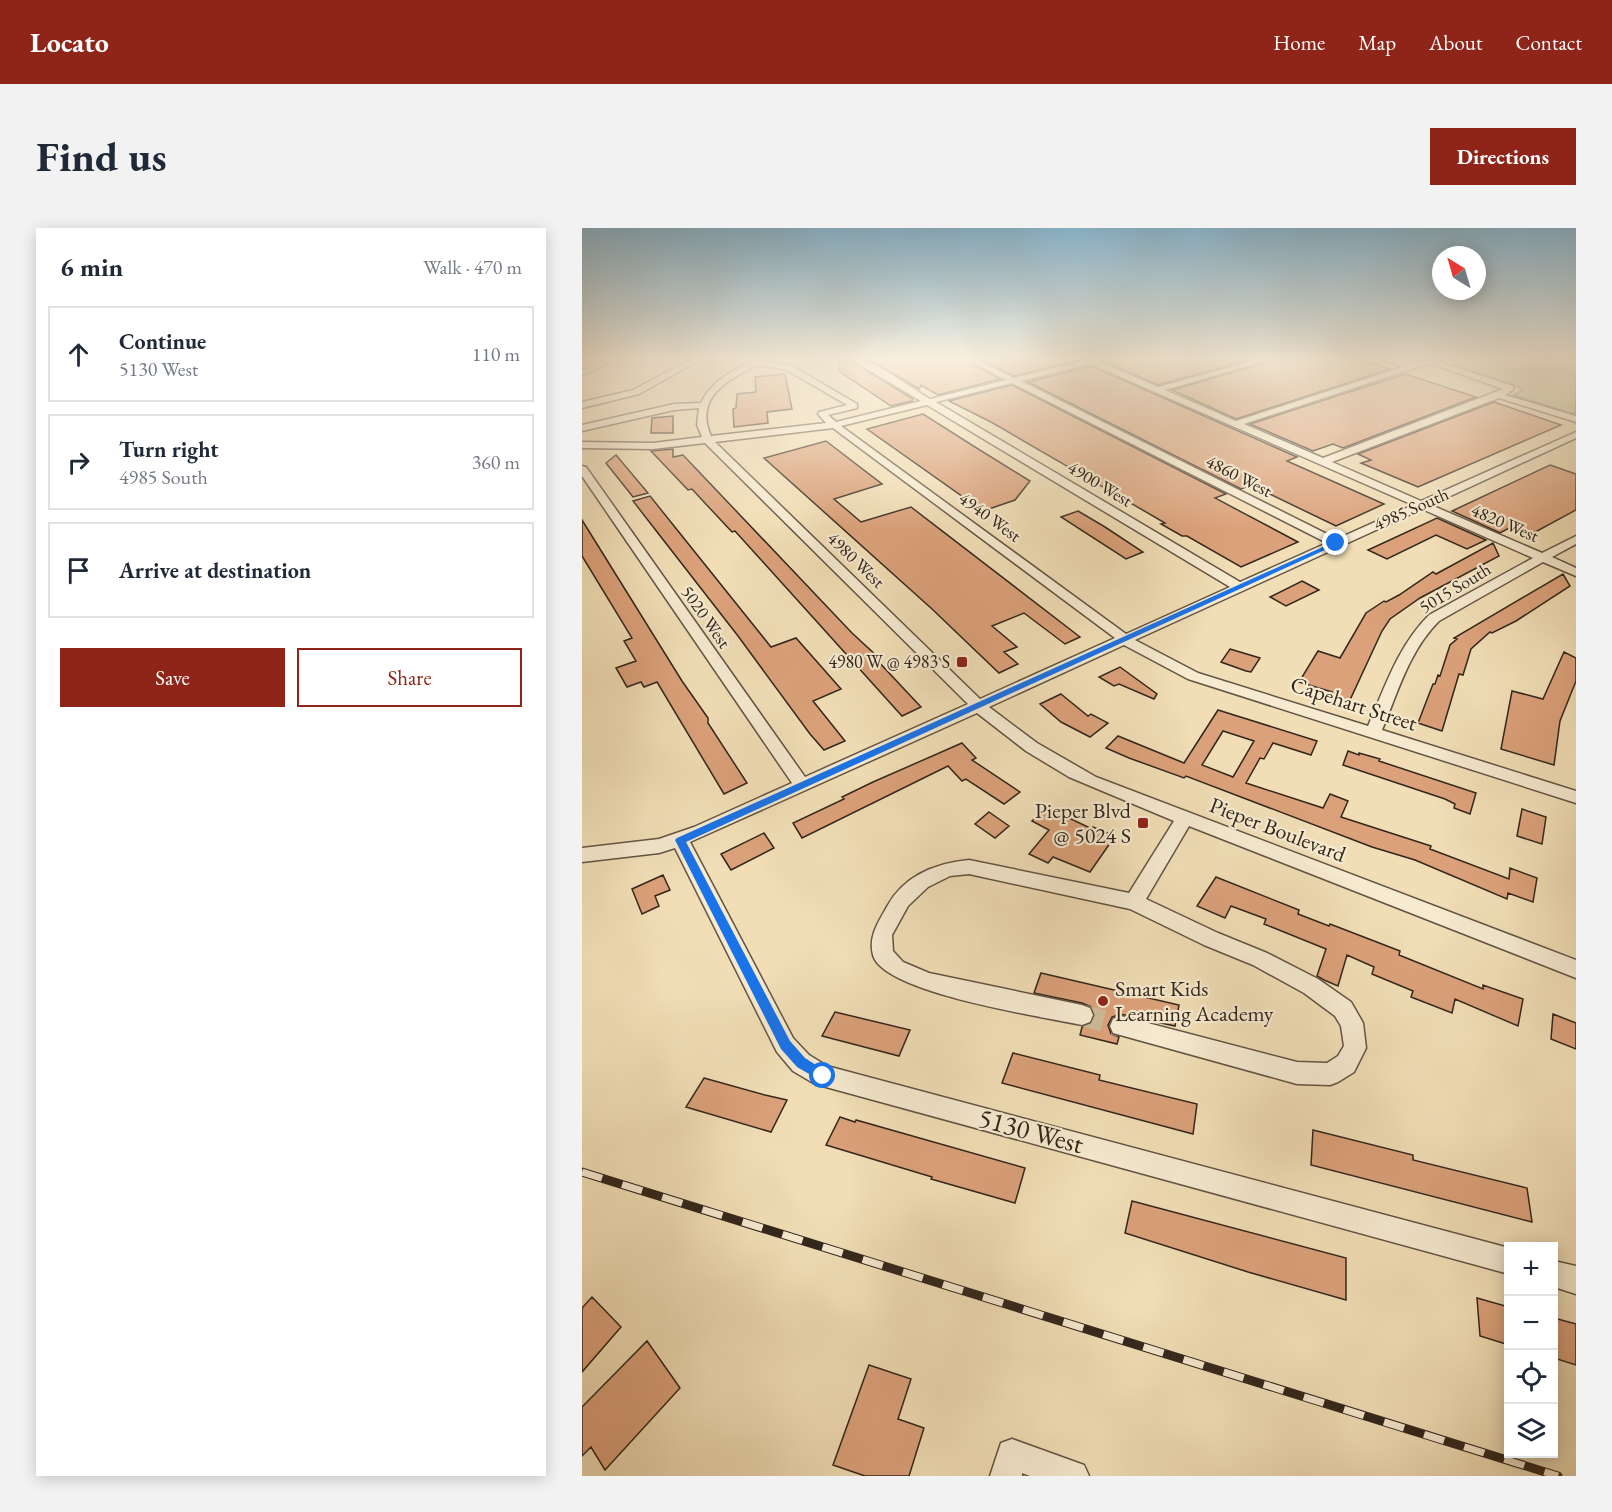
<!DOCTYPE html>
<html lang="en">
<head>
<meta charset="utf-8">
<style>
	body { margin:0; font-family:"EB Garamond",serif; background:#f2f2f3; color:#1f2937 }
	.controls { position:absolute; right:18px; bottom:18px; display:grid; overflow:hidden; border-radius:0px; box-shadow:0 3px 15px #0003 }
	.controls button { width:54px; height:54px; display:grid; place-items:center; padding:0; border:0; border-bottom:2px solid #e0e1e3; background:#fff; color:#1f2937; font:30px sans-serif }
	.compass { position:absolute; left:850px; top:18px; width:54px; height:54px; border-radius:50%; background:#fff; box-shadow:0 3px 15px #0003; rotate:323deg }
	.stop { position:absolute; width:18px; height:18px; margin:-14px; border:4px solid #1a73e8; border-radius:50%; background:#fff }
	.stop.end { background:#1a73e8; border-color:#fff; box-shadow:0 2px 6px #0008 }
	.list { margin:0; padding:0; list-style:none }
	h2 { display:flex; justify-content:space-between; align-items:center; height:78px; margin:0; padding:0 24px; font-size:26px }
	h2 small { font-size:20px; font-weight:400; color:#747a83 }
	.list li { display:grid; grid-template-columns:39px 1fr auto; gap:18px; align-items:center; box-sizing:border-box; height:96px; margin:0 12px 12px; padding:0 12px; border:2px solid #e0e1e3; border-radius:0px }
	.list b { display:block; font-size:22px; white-space:nowrap }
	.list p { margin:0; font-size:20px; white-space:nowrap; color:#747a83 }
	.list em { font-size:20px; font-style:normal; color:#747a83 }
	.actions { display:flex; gap:12px; padding:18px 24px }
	.actions a { flex:1; padding:14px 0; border:2px solid #8f2418; border-radius:0px; text-align:center; font-size:21px; color:#8f2418 }
	.actions .main { background:#8f2418; color:#fff }
	.icon { flex:none; width:33px; height:33px; fill:none; stroke:currentColor; stroke-width:2; stroke-linecap:round; stroke-linejoin:round }
	.map { position:relative; flex:none; width:994px; height:1248px; overflow:hidden; border-radius:0px }
	header { display:flex; align-items:center; gap:36px; box-sizing:border-box; height:84px; padding:0 30px; background:#8f2418; color:#fff }
	header strong { font-size:28px }
	nav { display:flex; gap:33px; margin-inline-start:auto; font-size:21px }
	.intro { display:flex; align-items:center; justify-content:space-between; box-sizing:border-box; height:144px; padding:0 36px }
	h1 { margin:0; font-size:42px }
	.button { padding:15px 27px; border-radius:0px; background:#8f2418; color:#fff; font-size:21px; font-weight:700 }
	main { display:flex; gap:36px; padding:0 36px }
	aside { flex:1; background:#fff; border-radius:0px; box-shadow:0 3px 15px #0003 }
	.map>svg:first-child { display:block }
</style>
</head>
<body>
<header>
<strong>Locato</strong>
<nav><a>Home</a><a>Map</a><a>About</a><a>Contact</a></nav>
</header>
<div class="intro"><h1>Find us</h1><a class="button">Directions</a></div>
<main>
<aside>
<h2>6 min<small>Walk · 470 m</small></h2>
<ul class="list">
<li><svg class="icon" aria-label="ahead" viewBox="0 0 24 24"><path d="M12 20V5M6 11l6-6 6 6"/></svg><div><b>Continue</b><p>5130 West</p></div><em>110 m</em></li>
<li><svg class="icon" aria-label="right" viewBox="0 0 24 24"><path d="M7 20v-9h11M14 6l5 5-5 5"/></svg><div><b>Turn right</b><p>4985 South</p></div><em>360 m</em></li>
<li><svg class="icon" aria-label="arrive" viewBox="0 0 24 24"><path d="M6 21V4h12l-3 4 3 4H6"/></svg><div><b>Arrive at destination</b></div></li>
</ul>
<div class="actions"><a class="main">Save</a><a>Share</a></div>
</aside>
<div class="map">
<svg width="994" height="1248" viewBox="0 0 994 1248">
	<rect width="100%" height="100%" fill="#f1deb6"/>
	<filter id="stains"><feTurbulence type="fractalNoise" baseFrequency=".00333" numOctaves="4"/><feColorMatrix values="0 0 0 0 .2 0 0 0 0 .09 0 0 0 0 .02 0 0 0 .5 -.17"/></filter>
	<radialGradient id="worn" r=".72"><stop offset=".6" stop-color="#630" stop-opacity="0"/><stop offset="1" stop-color="#630" stop-opacity=".3"/></radialGradient>
	<!-- green -->
	<path fill="#bdc08c" stroke="#787354" stroke-width="1.5" d="M852,129H994V184L991,186L931,167L940,163V160L874,138L880,135L858,129L847,130Z"/>
	<!-- building -->
	<path fill="#dba17a" stroke="#32261b" stroke-width="1.5" fill-rule="evenodd" d="M257,129H263L331,171L330,173L309,178L257,143Z
		M276,129H379L418,151L356,167L339,157L337,161L297,137Z
		M393,129H511L432,148Z
		M533,129H679L576,157L524,134Z
		M698,129H736L749,133L768,129L808,141L654,191L590,162L697,131Z
		M509,138L715,229L705,233L802,276L754,298L669,257L659,261L446,154Z
		M203,146L210,181L185,184L186,195L152,199L151,181L154,180L155,166L174,164L173,149Z
		M823,146L894,169L761,220L751,216L731,223L668,196Z
		M430,157L644,266L633,270L716,314L659,339L605,308H600L579,296L583,295L409,194L367,173Z
		M912,174L979,197L836,259L779,235L789,232L776,226Z
		M341,186L393,219L448,253L433,272L401,283L285,201Z
		M91,188V205H69L70,190Z
		M244,213L300,256L252,271L279,294L329,279L498,409L483,416L442,385L410,398L435,419L422,424L436,436L417,445L350,381L182,230Z
		M91,221V229L101,227L270,405L297,430L294,431L339,479L320,488L153,303L150,304L121,273L110,261L106,262L69,223Z
		M34,227L66,265L51,269L24,235Z
		M968,237L994,246V282L946,308L927,300L918,305L870,283Z
		M68,268L189,419L214,410L259,461L231,473L263,513L242,522L228,506L156,408L51,273Z
		M496,283L523,299L561,324L544,331L479,289Z
		M855,290L904,312L885,321L854,307L805,331L786,322Z
		M0,292L100,453L126,490V495L165,555L142,566L75,454L62,459L59,454L45,459L34,440L54,433L42,413L50,410L0,328Z
		M911,315L917,328L838,370L808,391L800,403L767,474L748,468L750,464L717,454L736,423L758,430L784,385L802,373L804,374L817,367L851,344L854,346Z
		M981,346L988,358L934,393L910,405L908,404L889,421L881,447L877,446L860,503L836,495L851,456H853L856,447L858,448L868,417L875,411L872,410Z
		M720,353L737,362L704,378L688,369Z
		M648,421L678,430L669,444L664,443L639,434Z
		M982,424L994,430V453L978,493L972,537L919,521L930,463L961,471Z
		M538,439L575,466L572,471L537,456L532,458L517,449Z
		M479,466L506,488L509,486L526,495L508,509L479,494L458,476Z
		M636,482L735,513L729,527L691,515L682,531L678,530L664,555L741,580L748,566L766,573L759,589L849,618L848,621L927,651L928,640L955,650L951,674L926,665L925,671L833,632L790,619L604,548L602,550L547,530L524,520L536,508L602,535ZM641,503L672,513L651,549L620,537Z
		M380,515L394,530L390,532L438,564L422,576L384,551L380,553L366,538L220,610L211,595L262,571L260,569L291,554Z
		M766,523L777,527V525L798,531L797,533L894,565L888,586L872,580L873,576L863,571L761,537Z
		M464,579L510,601L511,599L533,608L508,644L471,629L466,635L447,626L467,602L450,593Z
		M940,581L964,589L960,616L935,608Z
		M407,584L427,598L413,610L393,596Z
		M182,605L192,620L149,642L139,626Z
		M81,647L88,662L73,668L77,678L60,686L50,661Z
		M634,649L717,682L716,686L747,698L748,696L818,723L817,727L901,761V757L941,771L936,798L873,771L870,785L829,769L831,763L790,746L792,739L765,727L756,758L742,752L735,748L744,721L682,696L684,691L649,678L643,690L615,678Z
		M459,745L597,777L593,798L538,786L530,789L526,797L529,806L537,809L535,816L498,807L500,799L510,795L513,788L510,779L500,775L452,765Z
		M253,784L328,802L317,828L240,808Z
		M971,786L994,795V821L969,811Z
		M431,825L518,847L517,852L615,876L611,906L420,855Z
		M122,850L183,867L205,872L189,904L104,879Z
		M258,889L273,894L274,892L443,940L433,975L349,951L350,949L244,917Z
		M731,902L831,927V932L945,960L950,994L729,937Z
		M550,973L764,1030V1072L666,1044L543,1005Z
		M10,1069L39,1099L0,1144V1080Z
		M895,1070L927,1079V1117L898,1108Z
		M972,1090L994,1096V1137L972,1130Z
		M65,1113L98,1160L23,1242L9,1219L0,1228V1179Z
		M287,1137L329,1151L316,1191L342,1200L327,1248H283L251,1237Z"/>
	<g fill="none" stroke-linecap="round" stroke-linejoin="round">
		<!-- minor-tunnel -->
		<path stroke="#cbb997" stroke-width="22" stroke-dasharray="22 11" stroke-linecap="butt" d="M500,787L539,798"/>
		<!-- minor casing -->
		<g stroke="#625442" stroke-width="3">
			<path id="minor" d="M30,129H39L0,147V142Z
				M114,129H123L57,166L0,180V174L51,162Z
				M181,129H190L182,133L210,138L275,176V180L246,187L254,194L339,173L265,129C289,129 326,158 348,171L424,152L381,129H389L432,150L509,131L531,129L518,134L576,159L686,129H696L583,162L654,193L821,139L793,129H803L829,136L841,133H854L931,158V162L923,167L994,188V194L917,170L750,234L839,273L994,204V210L849,277L960,325L994,308V316L970,329L994,340V348L961,334L857,393C827,423 816,464 800,502L994,563V575L606,451L542,417L407,479L455,515L514,549L994,732V750L607,598L564,671L636,705L685,725L736,751L769,774L781,795L784,820L772,844L756,854L748,857L715,856L531,805L528,798L531,791L539,788L715,834L745,835L756,828L762,818L759,798L753,788L722,765L671,737L622,717L548,681L387,646L368,648L346,659L326,678L310,707L311,723L321,734L347,745L500,777L508,780L511,787L508,794L500,797C462,789 301,765 291,727C286,708 297,693 306,677C323,647 355,635 387,632L547,665L592,593L487,549L444,523L395,485L108,614L211,810L227,827L245,838L927,1020V1046L233,856L211,843L195,824L93,620L77,625L0,634V620L77,611L112,599L210,555L0,248V238L4,239L223,549L386,476L123,215L71,221L0,220V214L71,215L120,209L115,197L117,180L92,182L0,203V197L92,176L119,175C130,151 158,138 181,129ZM509,136L831,277L755,311L439,153ZM175,137L205,142L265,177L237,184L236,186L244,195L129,208C112,170 145,152 175,137ZM842,137H853L921,161L741,230L662,196ZM430,155L745,315L658,354L354,174ZM345,177L648,359L544,406L259,198ZM251,200L533,410L398,471L133,214ZM840,281L951,330L847,387C816,418 803,459 786,498L616,445L553,412Z
				M972,1033L994,1038V1066L972,1059Z
				M430,1211L502,1237L507,1248H448L440,1245V1248H408L419,1215Z"/>
		</g>
		<!-- minor -->
		<use href="#minor" fill="#f6ead0" fill-rule="evenodd"/>
		<!-- rail casing -->
		<g stroke="#32261b" stroke-width="9">
			<path id="rail" d="M0,944L976,1248"/>
		</g>
		<!-- rail -->
		<use href="#rail" stroke="#f6ead0" stroke-width="7" stroke-dasharray="21" stroke-linecap="butt"/>
	</g>
	<!-- sky -->
	<linearGradient id="sky" x2="0" y2="1"><stop stop-color="#89b7d1"/><stop offset="0.43" stop-color="#f9f0de"/><stop offset="1" stop-color="#f9f0de" stop-opacity="0"/></linearGradient>
	<rect width="994" height="303" fill="url(#sky)"/>
	<!-- route -->
	<path fill="#1a73e8" d="M754,313L756,316L104,614L208,813L223,830L245,844L247,848L241,854L215,839L199,821L93,612L95,610Z"/>
	<!-- markers -->
	<g fill="#8f2418" stroke="#f6ead0" stroke-width="2">
		<rect x="374" y="428" width="12" height="12" rx="3"/>
		<rect x="555" y="589" width="12" height="12" rx="3"/>
		<circle cx="521" cy="773" r="6"/>
	</g>
	<g text-anchor="middle" stroke-width="4.5" stroke-linejoin="round" paint-order="stroke">
		<!-- far-street labels -->
		<g font-size="18" fill="#32261b" stroke="#f6ead0">
			<text transform="translate(657 248) rotate(27)" y="6">4860 West</text>
			<text transform="translate(518 256) rotate(31)" y="6">4900 West</text>
			<text transform="translate(829 281) rotate(-24)" y="6">4985 South</text>
			<text transform="translate(408 289) rotate(36)" y="6">4940 West</text>
			<text transform="translate(923 295) rotate(23)" y="6">4820 West</text>
			<text transform="translate(274 332) rotate(44)" y="6">4980 West</text>
			<text transform="translate(873 360) rotate(-31)" y="6">5015 South</text>
			<text transform="translate(124 389) rotate(55)" y="6">5020 West</text>
		</g>
		<!-- far-poi labels -->
		<g font-size="18" fill="#32261b" stroke="#f6ead0" text-anchor="end">
			<text x="368" y="440">4980 W @ 4983 S</text>
		</g>
		<!-- street labels -->
		<g font-size="22" fill="#32261b" stroke="#f6ead0">
			<text transform="translate(772 475) rotate(18)" y="8">Capehart Street</text>
			<text transform="translate(696 601) rotate(21)" y="8">Pieper Boulevard</text>
		</g>
		<!-- poi labels -->
		<g font-size="22" fill="#32261b" stroke="#f6ead0" text-anchor="end">
			<text x="549" y="590">Pieper Blvd<tspan x="549" dy="25">@ 5024 S</tspan></text>
			<text x="533" y="768" text-anchor="start">Smart Kids<tspan x="533" dy="25">Learning Academy</tspan></text>
		</g>
		<!-- near-street labels -->
		<g font-size="27" fill="#32261b" stroke="#f6ead0">
			<text transform="translate(449 903) rotate(15)" y="9">5130 West</text>
		</g>
	</g>
	<rect width="100%" height="100%" filter="url(#stains)"/>
	<rect width="100%" height="100%" fill="url(#worn)"/>
</svg>
<div class="controls">
<button>+</button>
<button>−</button>
<button><svg class="icon" aria-label="locate" viewBox="0 0 24 24"><circle cx="12" cy="12" r="6"/><path d="M12 2v4M12 18v4M2 12h4M18 12h4"/></svg></button>
<button><svg class="icon" aria-label="layers" viewBox="0 0 24 24"><path d="M12 4l9 5-9 5-9-5zM3 14l9 5 9-5"/></svg></button>
</div>
<svg class="compass" viewBox="-18 -18 36 36"><path d="M0-13l5 13h-10z" fill="#e53935"/><path d="M0 13l5-13h-10z" fill="#747a83"/></svg>
<div class="stop" style="left:241px;top:848px"></div>
<div class="stop end" style="left:754px;top:315px"></div>
</div>
</main>
</body>
</html>
